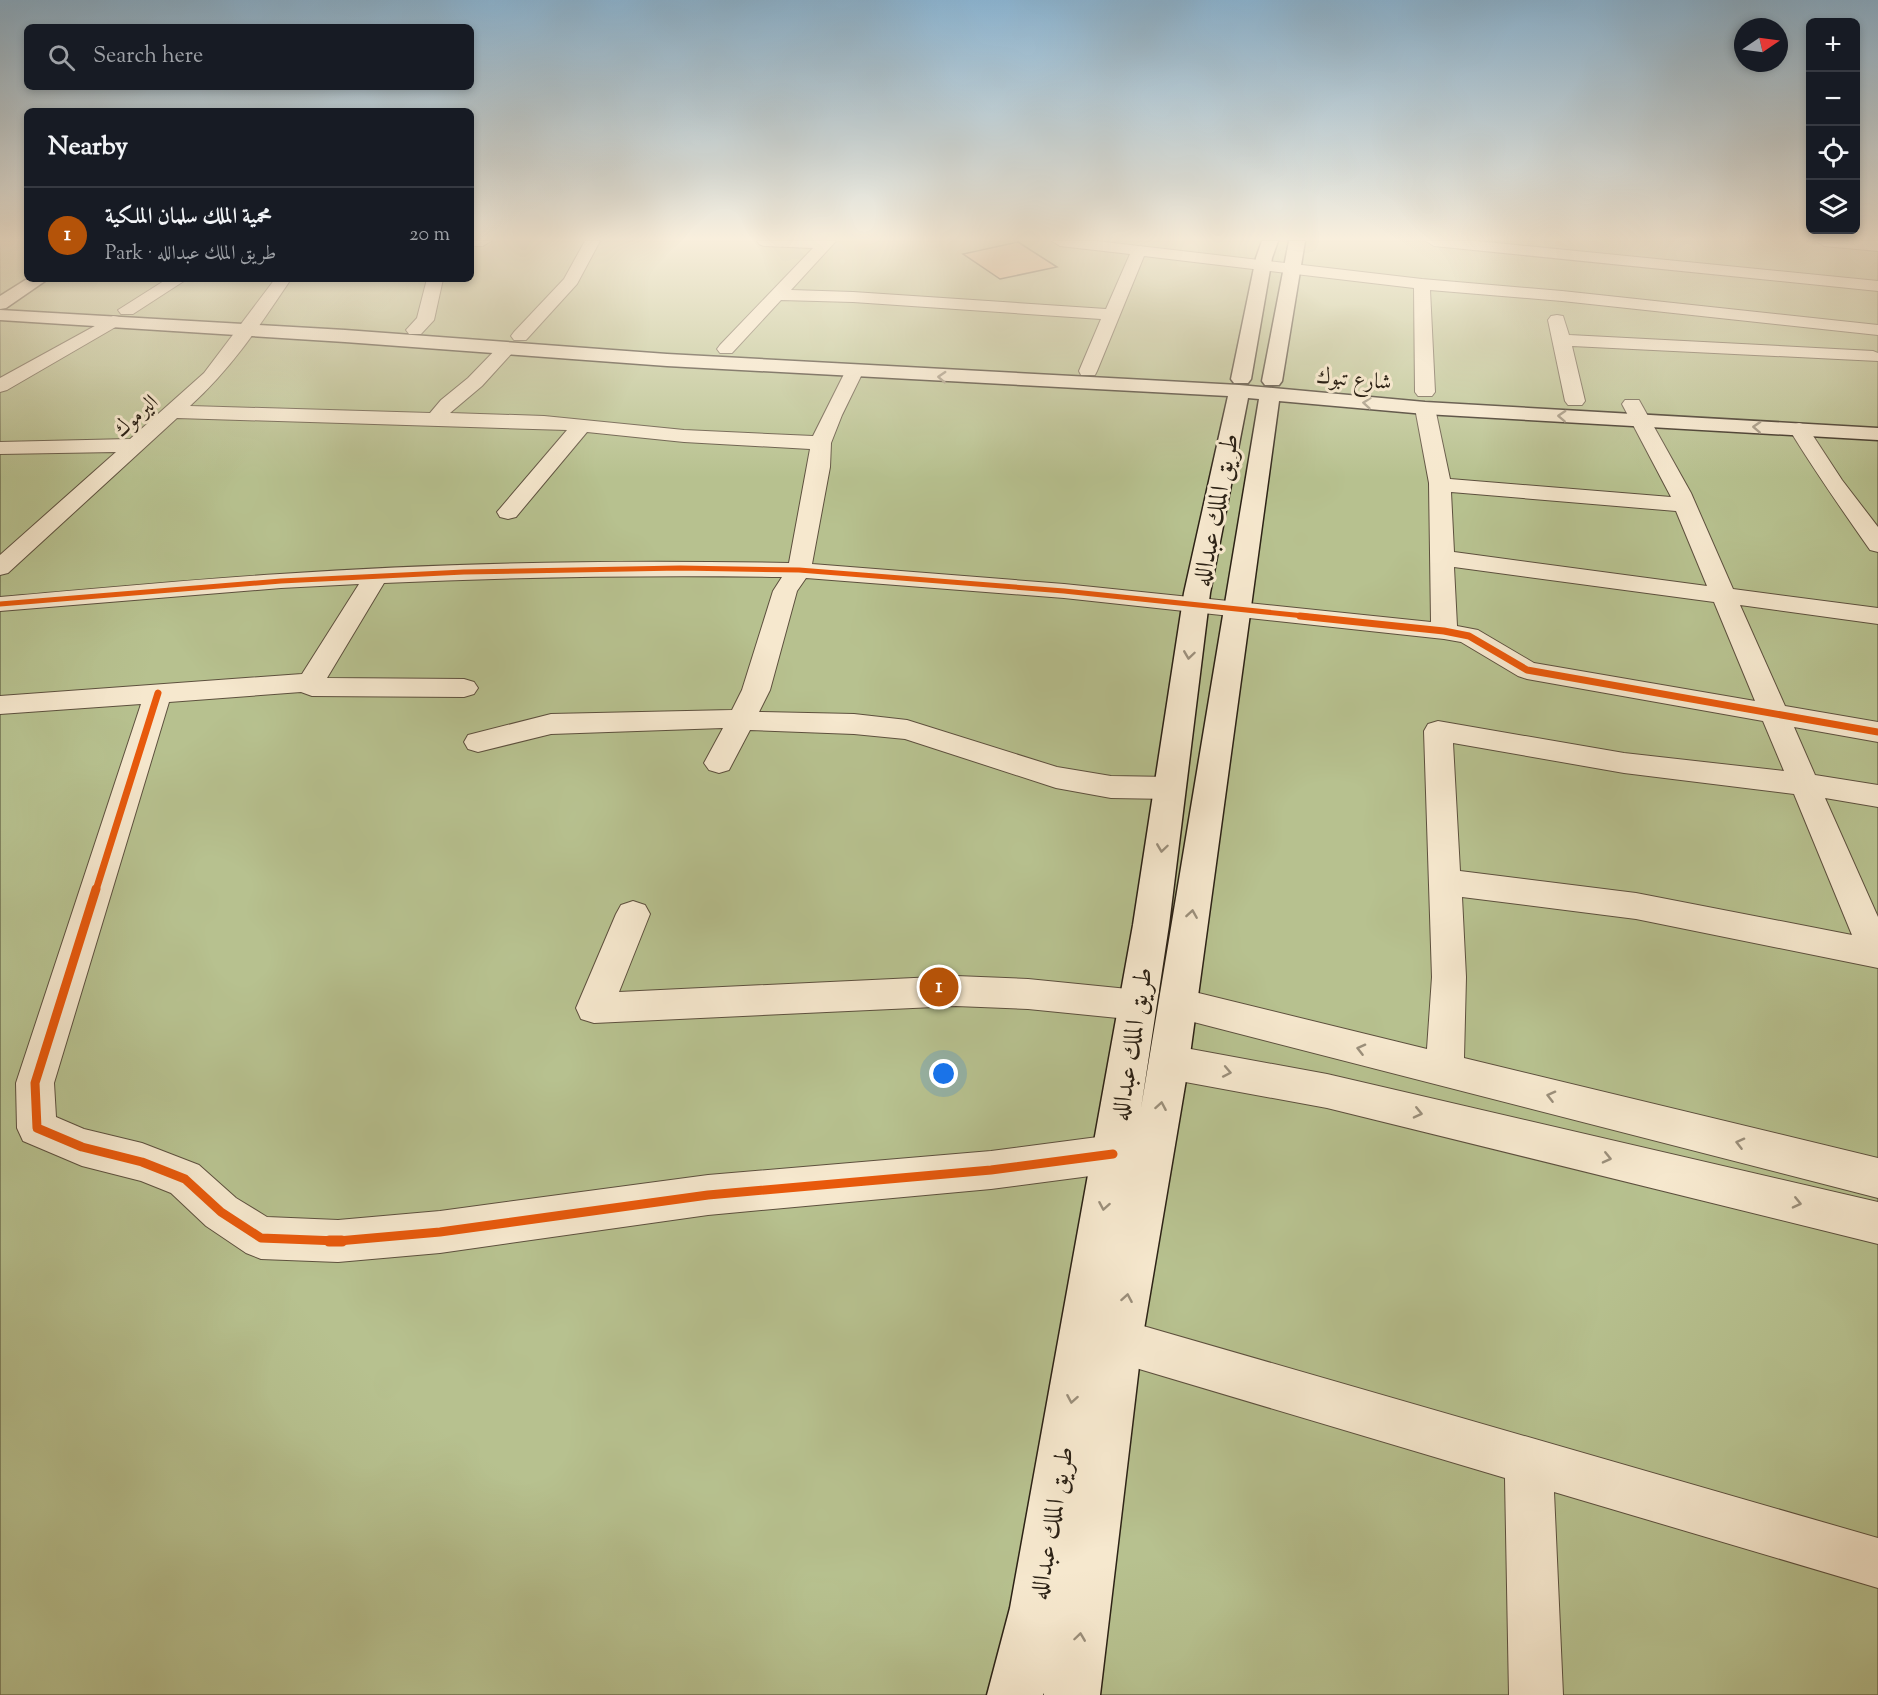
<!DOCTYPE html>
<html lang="en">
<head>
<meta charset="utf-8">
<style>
	body { margin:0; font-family:"Sorts Mill Goudy",Amiri,serif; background:#20242c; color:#f1f3f6 }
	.controls { position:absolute; right:18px; top:18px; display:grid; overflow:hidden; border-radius:9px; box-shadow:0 3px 9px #0003 }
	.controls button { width:54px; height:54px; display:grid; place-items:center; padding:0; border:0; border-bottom:2px solid #363941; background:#171b24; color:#f1f3f6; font:30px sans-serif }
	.compass { position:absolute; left:1734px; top:18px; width:54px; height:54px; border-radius:50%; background:#171b24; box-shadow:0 3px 9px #0003; rotate:77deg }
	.you { position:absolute; left:944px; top:1074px; width:21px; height:21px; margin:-15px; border:4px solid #fff; border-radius:50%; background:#1a73e8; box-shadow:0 0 0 9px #1a73e833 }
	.badge { display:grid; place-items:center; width:39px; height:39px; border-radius:50%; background:#b45309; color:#fff; font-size:20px; font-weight:700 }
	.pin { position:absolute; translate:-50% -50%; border:3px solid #fff; box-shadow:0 2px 6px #0006 }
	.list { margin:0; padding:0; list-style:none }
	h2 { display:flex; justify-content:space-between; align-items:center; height:78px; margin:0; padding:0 24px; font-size:26px }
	h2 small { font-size:20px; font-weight:400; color:#9ea1a6 }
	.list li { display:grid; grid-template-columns:39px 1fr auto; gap:18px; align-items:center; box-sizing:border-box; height:96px; padding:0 24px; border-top:2px solid #363941 }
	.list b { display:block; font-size:22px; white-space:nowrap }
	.list p { margin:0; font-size:20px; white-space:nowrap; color:#9ea1a6 }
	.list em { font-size:20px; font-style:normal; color:#9ea1a6 }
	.icon { flex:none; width:33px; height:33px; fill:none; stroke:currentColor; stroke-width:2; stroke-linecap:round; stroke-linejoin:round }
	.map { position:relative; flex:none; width:1878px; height:1695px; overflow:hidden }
	.search { position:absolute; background:#171b24; box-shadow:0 3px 9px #0003; left:24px; top:24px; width:450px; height:66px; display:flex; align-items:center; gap:15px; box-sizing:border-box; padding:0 21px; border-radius:9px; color:#9ea1a6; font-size:22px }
	.panel { position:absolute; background:#171b24; box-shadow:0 3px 9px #0003; left:24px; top:108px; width:450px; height:174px; border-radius:9px }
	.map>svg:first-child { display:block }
</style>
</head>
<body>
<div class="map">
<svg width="1878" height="1695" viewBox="0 0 1878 1695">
	<rect width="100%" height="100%" fill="#f1dbb4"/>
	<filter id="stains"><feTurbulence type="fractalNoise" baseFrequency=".00333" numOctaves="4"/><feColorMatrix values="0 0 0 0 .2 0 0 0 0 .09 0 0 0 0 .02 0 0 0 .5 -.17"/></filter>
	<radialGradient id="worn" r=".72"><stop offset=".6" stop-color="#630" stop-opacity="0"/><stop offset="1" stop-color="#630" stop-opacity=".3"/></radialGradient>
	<!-- green -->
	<path fill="#b7c18f" stroke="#727252" stroke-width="1.5" d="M0,241H27V279H471V241H1878V1695H0Z"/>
	<!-- building -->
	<path fill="#e1ab80" stroke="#2c2216" stroke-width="1.5" d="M1018,242L1057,267L1000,279L963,254Z"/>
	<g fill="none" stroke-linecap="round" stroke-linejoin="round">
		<!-- street casing -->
		<g stroke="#5d503e" stroke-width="2">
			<path id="street" d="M471,241H491L483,246H471Z
				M585,241H600L577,284L526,340H514L511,336L514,332L564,279Z
				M757,241H836L791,290L853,292L1106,309L1130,254L1060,246L1052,241H1096L1422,279L1562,291L1878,325V335L1562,301L1430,290L1435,392L1432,396H1418L1415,392L1414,288L1144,256L1097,371L1095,375H1081L1079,371L1101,319L853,302L781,300L732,353H720L717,349L720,345L813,248L764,246L759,244Z
				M1426,241H1476L1878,281V291L1434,246Z
				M1816,241H1878V251L1824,246Z
				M167,279H187L133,314H121L118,310Z
				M275,279H291C260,325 232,368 190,406L430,413L441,400L468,378L501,344H513L516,348L513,352L482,386L450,413L544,416L684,430L813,436L847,368H861L863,372L842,415L831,443L830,467L812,564L1064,584L1431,622L1429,483L1415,408L1418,404H1432L1435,408L1450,479L1671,497L1622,404L1625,400H1639L1691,493L1733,589L1878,608V624L1740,605L1785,706L1878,722V742L1794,727L1815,775L1878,785V807L1825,798L1878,917V968L1636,919L1462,897L1466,977L1464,1058L1878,1158V1198L1178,1018L1165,1014L1160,1003L1165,992L1178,988L1427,1049L1432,977L1424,731L1428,724L1438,721L1624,753L1784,771L1763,721L1527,679L1518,676L1461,642L1444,639L1064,598L806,578L797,591L770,690L759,712L854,714L907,720L1057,767L1111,776L1170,777L1181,780L1185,788L1181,796L1170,799L1111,798L1056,788L905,739L854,734L750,730L729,770L719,773L709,770L704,763L723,728L551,734L478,752L468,749L464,742L468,735L551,714L732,710L742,690L773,591L782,577C649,575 517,577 384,583L327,678L464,679L474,682L478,688L474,694L464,697L312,696L301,692L169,702L54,1083L56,1117L84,1129L142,1143L199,1165L236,1198L267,1217L338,1220L440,1211L708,1175L991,1151L1113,1135L1127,1141L1133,1154L1127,1167L1113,1173L991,1189L708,1215L440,1253L338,1262L261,1259L246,1253L206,1226L171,1193L141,1181L82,1166L23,1141L17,1128L16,1083L141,704L0,714V696L302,674L359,584L281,588L0,611V597C93,589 187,580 280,574C449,562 619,560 789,563L810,449L684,442L587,432L516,517L508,519L500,517L497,512L567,430L177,418L8,573L0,575V555L116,452L0,454V442L130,439L204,373ZM1451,492L1676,511L1707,586L1454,552ZM1454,567L1714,602L1755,701L1534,663L1478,630L1457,626ZM1453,743L1624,773L1794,794L1852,935L1636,893L1460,871Z
				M427,279H443L434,320L421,334H409L406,330L417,318Z
				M1557,315L1563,316L1569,335L1873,351L1878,353V361L1572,346L1585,401L1582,405H1568L1565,401L1548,320L1551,316Z
				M113,316L119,317L122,321L119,325L7,390L0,392V378Z
				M1799,423L1806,425L1842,480L1878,527V552L1870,550C1842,510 1814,470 1789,429L1792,425Z
				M633,901L645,905L650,914L619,992L956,976L1028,979L1138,990L1151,994L1156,1005L1151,1016L1138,1020L1028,1009L956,1006L594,1023L581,1019L576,1008L616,914L621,905Z
				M1169,1045L1327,1074L1878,1202V1244L1327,1108L1169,1079L1156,1074L1150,1062L1156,1050Z
				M1119,1319L1878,1538V1588L1554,1492L1563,1695H1509L1505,1478L1119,1363L1103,1357L1097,1341L1103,1325Z"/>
		</g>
		<!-- secondary casing -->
		<g stroke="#2c2216" stroke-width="3">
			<path id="secondary" d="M1262,241H1278L1272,258L1251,379L1248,383H1234L1231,379L1256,258Z
				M1289,241H1305L1282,381L1279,385H1265L1262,381Z
				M27,279H48L6,308L0,309V296Z
				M0,310L345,330L667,354L1239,385L1425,402L1878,428V440L1425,414L1279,401L1189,1062L1142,1341L1100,1695H1044V1693L1043,1695H987L1010,1608L1133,925L1184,593L1228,396L667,366L345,342L0,320ZM1248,398L1259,399L1141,1108L1169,925L1210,593Z"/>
		</g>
		<!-- street -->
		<use href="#street" fill="#f6e8ce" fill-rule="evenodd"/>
		<!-- secondary -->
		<use href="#secondary" fill="#f6e8ce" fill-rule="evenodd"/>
		<!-- cycleway-far3 casing -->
		<g stroke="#f6e8ce" stroke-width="8">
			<path id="cycleway-far3" d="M0,604L281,581L464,572L680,568L799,570L1064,591L1314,617"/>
		</g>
		<!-- cycleway-far2 casing -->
		<g stroke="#f6e8ce" stroke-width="10">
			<path id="cycleway-far2" d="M1300,616L1444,631L1469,636L1527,670L1878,732
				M96,890L158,693"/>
		</g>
		<!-- cycleway-far1 casing -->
		<g stroke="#f6e8ce" stroke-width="13">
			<path id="cycleway-far1" d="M96,889L35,1083L37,1128L82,1147L142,1162L185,1179L221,1212L261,1238L338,1241L440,1232L708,1195L991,1170L1113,1154"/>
		</g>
		<!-- cycleway casing -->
		<g stroke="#f6e8ce" stroke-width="15">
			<path id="cycleway" d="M329,1241H342"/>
		</g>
		<!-- cycleway-far3 -->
		<use href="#cycleway-far3" stroke="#e8590c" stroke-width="5"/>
		<!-- cycleway-far2 -->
		<use href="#cycleway-far2" stroke="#e8590c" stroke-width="7"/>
		<!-- cycleway-far1 -->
		<use href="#cycleway-far1" stroke="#e8590c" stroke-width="9"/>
		<!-- cycleway -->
		<use href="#cycleway" stroke="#e8590c" stroke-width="11"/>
	</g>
	<!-- one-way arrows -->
	<defs><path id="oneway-chevron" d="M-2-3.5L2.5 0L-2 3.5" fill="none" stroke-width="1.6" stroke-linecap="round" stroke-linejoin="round" transform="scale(1.5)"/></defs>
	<g stroke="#9b8f7b">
		<use href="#oneway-chevron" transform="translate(942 377) rotate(-177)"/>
		<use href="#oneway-chevron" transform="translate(1367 403) rotate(-175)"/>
		<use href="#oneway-chevron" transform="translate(1562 416) rotate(-177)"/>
		<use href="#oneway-chevron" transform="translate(1757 427) rotate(-177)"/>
		<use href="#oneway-chevron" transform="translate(1189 655) rotate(98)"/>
		<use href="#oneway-chevron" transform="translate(1162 848) rotate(98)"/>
		<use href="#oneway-chevron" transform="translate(1192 914) rotate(-81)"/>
		<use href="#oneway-chevron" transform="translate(1361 1049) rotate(-166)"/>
		<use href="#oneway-chevron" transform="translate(1227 1072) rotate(11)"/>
		<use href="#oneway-chevron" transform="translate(1551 1096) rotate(-166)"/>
		<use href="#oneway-chevron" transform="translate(1161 1106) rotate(-80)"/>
		<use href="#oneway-chevron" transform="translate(1418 1113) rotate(13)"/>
		<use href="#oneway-chevron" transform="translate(1740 1143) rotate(-166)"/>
		<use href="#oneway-chevron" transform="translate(1607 1158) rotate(13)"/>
		<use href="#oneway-chevron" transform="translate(1797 1203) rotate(13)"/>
		<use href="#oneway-chevron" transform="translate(1104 1206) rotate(100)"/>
		<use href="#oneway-chevron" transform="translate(1127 1298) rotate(-80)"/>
		<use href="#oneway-chevron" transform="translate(1072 1399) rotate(100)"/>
		<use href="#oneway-chevron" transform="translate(1080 1637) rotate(-82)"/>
	</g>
	<!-- sky -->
	<linearGradient id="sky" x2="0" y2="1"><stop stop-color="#8bb6d5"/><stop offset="0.5" stop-color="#f9efdd"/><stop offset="1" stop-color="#f9efdd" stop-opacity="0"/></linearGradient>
	<rect width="1878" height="478" fill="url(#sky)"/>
	<g text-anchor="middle" stroke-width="6" stroke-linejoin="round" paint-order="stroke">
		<!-- far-street labels -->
		<g font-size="22" fill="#2c2216" stroke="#f6e8ce">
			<text transform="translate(1354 378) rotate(5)" y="8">شارع تبوك</text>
			<text transform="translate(135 415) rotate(-42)" y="8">اليرموك</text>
		</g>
		<!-- street labels -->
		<g font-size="26" fill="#2c2216" stroke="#f6e8ce">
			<text transform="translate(1215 510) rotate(-79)" y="9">طريق الملك عبدالله</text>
			<text transform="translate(1131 1044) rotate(-81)" y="9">طريق الملك عبدالله</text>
			<text transform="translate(1051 1523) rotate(-80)" y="9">طريق الملك عبدالله</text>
		</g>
	</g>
	<rect width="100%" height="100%" filter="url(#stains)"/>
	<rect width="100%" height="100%" fill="url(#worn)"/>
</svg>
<div class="controls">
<button>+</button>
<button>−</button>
<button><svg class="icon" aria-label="locate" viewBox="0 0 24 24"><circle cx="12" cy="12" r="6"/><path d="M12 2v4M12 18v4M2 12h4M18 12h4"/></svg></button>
<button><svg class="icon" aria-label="layers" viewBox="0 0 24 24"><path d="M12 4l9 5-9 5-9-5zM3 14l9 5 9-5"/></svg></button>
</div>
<svg class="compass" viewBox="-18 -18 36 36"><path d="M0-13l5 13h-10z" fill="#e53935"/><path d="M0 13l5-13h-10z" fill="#9ea1a6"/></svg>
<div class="you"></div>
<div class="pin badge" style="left:939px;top:987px">1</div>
<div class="search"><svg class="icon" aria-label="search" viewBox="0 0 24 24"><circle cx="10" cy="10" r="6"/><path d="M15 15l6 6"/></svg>Search here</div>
<section class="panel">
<h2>Nearby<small></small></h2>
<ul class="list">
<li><span class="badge">1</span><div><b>محمية الملك سلمان الملكية</b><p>Park · طريق الملك عبدالله</p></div><em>20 m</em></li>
</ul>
</section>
</div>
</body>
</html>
